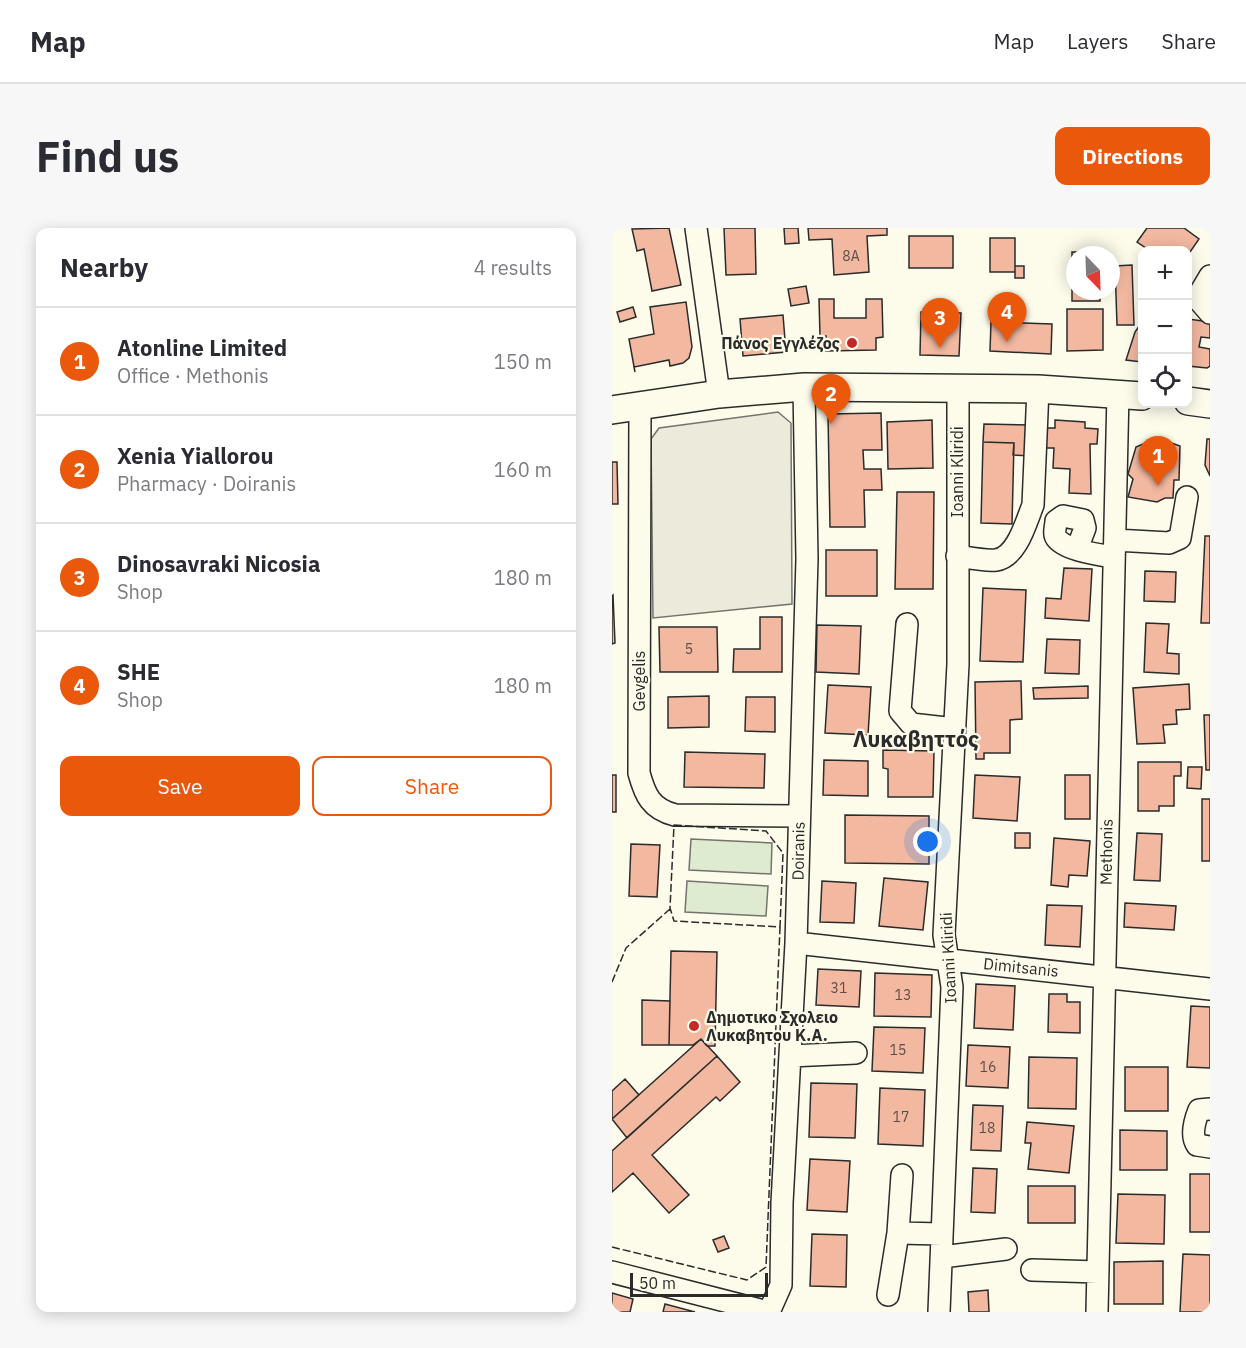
<!DOCTYPE html>
<html lang="en">
<head>
<meta charset="utf-8">
<style>
	body { margin:0; font-family:"IBM Plex Sans",sans-serif; background:#f7f7f7; color:#2b2b33 }
	.controls { position:absolute; right:18px; top:18px; display:grid; overflow:hidden; border-radius:12px; box-shadow:0 3px 15px #0003 }
	.controls button { width:54px; height:54px; display:grid; place-items:center; padding:0; border:0; border-bottom:2px solid #e1e1e2; background:#fff; color:#2b2b33; font:30px sans-serif }
	.compass { position:absolute; left:454px; top:18px; width:54px; height:54px; border-radius:50%; background:#fff; box-shadow:0 3px 15px #0003; rotate:157deg }
	.scale { position:absolute; left:18px; bottom:15px; width:138px; box-sizing:border-box; padding-left:6px; border:3px solid #2b2b2b; border-top:0; font-size:16px; line-height:21px; white-space:nowrap; color:#2b2b2b; -webkit-text-stroke:4px #fdfbea; paint-order:stroke }
	.you { position:absolute; left:316px; top:614px; width:21px; height:21px; margin:-15px; border:4px solid #fff; border-radius:50%; background:#1a73e8; box-shadow:0 0 0 9px #1a73e833 }
	.badge { display:grid; place-items:center; width:39px; height:39px; border-radius:50%; background:#ea580c; color:#fff; font-size:20px; font-weight:700 }
	.pin { position:absolute; translate:-50% -50px; filter:drop-shadow(0 2px 3px #0008) }
	.pin::after { content:''; position:absolute; top:32px; width:21px; height:18px; background:inherit; clip-path:polygon(0 0,100% 0,50% 100%) }
	.list { margin:0; padding:0; list-style:none }
	h2 { display:flex; justify-content:space-between; align-items:center; height:78px; margin:0; padding:0 24px; font-size:26px }
	h2 small { font-size:20px; font-weight:400; color:#7c7c81 }
	.list li { display:grid; grid-template-columns:39px 1fr auto; gap:18px; align-items:center; box-sizing:border-box; height:108px; padding:0 24px; border-top:2px solid #e1e1e2 }
	.list b { display:block; font-size:22px; white-space:nowrap }
	.list p { margin:0; font-size:20px; white-space:nowrap; color:#7c7c81 }
	.list em { font-size:20px; font-style:normal; color:#7c7c81 }
	.actions { display:flex; gap:12px; padding:18px 24px }
	.actions a { flex:1; padding:14px 0; border:2px solid #ea580c; border-radius:12px; text-align:center; font-size:21px; color:#ea580c }
	.actions .main { background:#ea580c; color:#fff }
	.icon { flex:none; width:33px; height:33px; fill:none; stroke:currentColor; stroke-width:2; stroke-linecap:round; stroke-linejoin:round }
	.map { position:relative; flex:none; width:598px; height:1084px; overflow:hidden; border-radius:12px }
	header { display:flex; align-items:center; gap:36px; box-sizing:border-box; height:84px; padding:0 30px; background:#fff; border-bottom:2px solid #e1e1e2 }
	header strong { font-size:28px }
	nav { display:flex; gap:33px; margin-inline-start:auto; font-size:21px }
	.intro { display:flex; align-items:center; justify-content:space-between; box-sizing:border-box; height:144px; padding:0 36px }
	h1 { margin:0; font-size:42px }
	.button { padding:15px 27px; border-radius:12px; background:#ea580c; color:#fff; font-size:21px; font-weight:700 }
	main { display:flex; gap:36px; padding:0 36px }
	aside { flex:1; background:#fff; border-radius:12px; box-shadow:0 3px 15px #0003 }
	.map>svg:first-child { display:block }
</style>
</head>
<body>
<header>
<strong>Map</strong>
<nav><a>Map</a><a>Layers</a><a>Share</a></nav>
</header>
<div class="intro"><h1>Find us</h1><a class="button">Directions</a></div>
<main>
<aside>
<h2>Nearby<small>4 results</small></h2>
<ul class="list">
<li><span class="badge">1</span><div><b>Atonline Limited</b><p>Office · Methonis</p></div><em>150 m</em></li>
<li><span class="badge">2</span><div><b>Xenia Yiallorou</b><p>Pharmacy · Doiranis</p></div><em>160 m</em></li>
<li><span class="badge">3</span><div><b>Dinosavraki Nicosia</b><p>Shop</p></div><em>180 m</em></li>
<li><span class="badge">4</span><div><b>SHE</b><p>Shop</p></div><em>180 m</em></li>
</ul>
<div class="actions"><a class="main">Save</a><a>Share</a></div>
</aside>
<div class="map">
<svg width="598" height="1084" viewBox="0 0 598 1084">
	<rect width="100%" height="100%" fill="#fdfbea"/>
	<!-- green -->
	<path fill="#deebd1" stroke="#74746e" stroke-width="1.5" d="M79,611L160,615L159,646L77,642Z
		M75,653L156,658L154,688L73,684Z"/>
	<!-- parking -->
	<path fill="#eceadb" stroke="#74746e" stroke-width="1.5" d="M166,184L179,195L180,376L41,390L39,211L47,200Z"/>
	<!-- building -->
	<path fill="#f2b8a0" stroke="#2b2b2b" stroke-width="1.5" d="M57,0L69,57L40,63L32,21L25,23L20,1Z
		M112,0H143L144,46L114,47Z
		M172,0H186L187,15L173,16Z
		M196,0H275V7L255,8L257,44L222,47L220,11L197,12Z
		M535,0H572L587,11L576,27V22H537L525,14Z
		M297,8H341V40H297Z
		M378,10H403V44H378Z
		M460,24H488V27H463V63H488V73H460Z
		M520,37L522,97H505L503,38Z
		M403,38H412V50H403Z
		M194,58L197,75L179,78L176,61Z
		M207,71H222V90H254V71H270L271,109L264,110V122L214,123V108H208Z
		M74,74L80,119L77,130L71,135L58,138L57,132L22,139L23,144L17,111L42,106L38,79Z
		M21,79L24,89L8,94L5,84Z
		M455,81H491V122L455,123Z
		M309,84L349,85L347,128L308,127Z
		M171,87L174,124L131,128L128,91Z
		M576,91L598,94V110L589,109L587,119L598,121V138L595,140L576,138Z
		M379,94L440,96L439,126L378,123Z
		M530,94V134L514,132L523,104Z
		M269,185L270,222H251L252,241H269L270,262H252L253,299H218L216,186Z
		M320,192L321,240L276,241L275,194Z
		M443,192L473,194V200L486,201L485,216H478L479,266L457,265L458,241L441,240L442,220H431L432,200H443Z
		M372,196L421,197V228L401,227L402,215L371,214Z
		M545,210L568,218L567,252H562L561,270H553L545,274L516,269L521,251L516,246L524,219Z
		M595,211H598V248L593,237Z
		M371,214L402,215L400,296L369,295Z
		M0,234H5L6,276H0Z
		M285,264H322L321,361H283Z
		M593,308H598V395H589Z
		M214,322H265V368H214Z
		M452,340L480,341L477,393L433,390L434,370L449,371Z
		M533,343L564,344L563,374L532,373Z
		M371,360L414,362L411,434L368,433Z
		M1,367L3,415L0,416V368Z
		M148,389H170V444H121L122,421H148Z
		M534,395L557,396L555,425L567,426V446L532,444Z
		M205,397L249,398L247,446L204,444Z
		M47,399H105L106,444H48Z
		M435,411L468,412L467,446L433,445Z
		M409,453L410,491L398,492V525H372V531H364L363,454Z
		M577,456L578,481L564,482L565,496L551,497L553,515L525,516L521,460Z
		M216,457L259,459L256,507L213,505Z
		M476,458V470L422,471L421,460Z
		M97,468V499L56,500V469Z
		M134,469H163V504L133,503Z
		M592,487H598V542H594Z
		M271,522L322,523L321,569H276V541L271,540Z
		M73,524L153,526L152,560L72,559Z
		M212,532L256,533V568L211,567Z
		M526,534H569V548H562V578H547V583H526Z
		M576,539H590L589,561L575,560Z
		M0,547H4V584H0Z
		M363,547L408,549L405,593L361,590Z
		M453,547H478V591H453Z
		M590,571H598V633H590Z
		M233,587L317,588V636L233,635Z
		M403,605H418V620H403Z
		M525,605L550,606L548,653L522,652Z
		M442,610L478,613L475,648L457,647L456,659L439,657Z
		M19,616L48,617L45,669L17,668Z
		M272,650L316,654L311,702L267,698Z
		M210,653L244,655L242,695L208,694Z
		M513,675L564,678L562,702L512,699Z
		M435,677L470,678L468,719L433,717Z
		M59,723L105,724L103,818H95L89,811L81,817H57Z
		M206,741L249,743L247,779L204,777Z
		M263,745L320,747L319,789L262,788Z
		M364,756L403,758L401,802L362,800Z
		M437,766H455V774H468V805L436,804Z
		M30,772L58,773L57,817H30Z
		M579,778L598,779V840L575,839Z
		M262,799L313,800L311,845L260,843Z
		M89,811L105,828L15,910L0,891Z
		M356,817L398,819L396,860L354,858Z
		M105,828L128,854L108,873L104,869L40,927L77,967L57,985L21,945L0,964V923Z
		M417,829L465,830L464,881L416,880Z
		M513,839H556V883H513Z
		M13,851L27,867L0,891V863Z
		M199,855L245,856L243,910L197,909Z
		M268,860L313,862L311,918L266,916Z
		M361,877L391,878L389,923L359,922Z
		M415,894L462,898L457,945L416,941L419,915H413Z
		M508,902L555,903V942H508Z
		M198,931L238,933L235,984L195,982Z
		M361,940L385,941L383,985L359,984Z
		M578,946H598V1004H578Z
		M416,958H463V995H416Z
		M506,966L553,967L552,1016L504,1015Z
		M200,1006L235,1007L234,1059L198,1058Z
		M112,1008L117,1020L106,1024L101,1012Z
		M571,1026L598,1027V1084H568Z
		M551,1033V1076H502V1034Z
		M376,1062L377,1084H357L356,1064Z
		M0,1065L21,1071L18,1084H0Z
		M53,1076L83,1084H51Z"/>
	<g fill="none" stroke-linecap="round" stroke-linejoin="round">
		<!-- minor casing -->
		<g stroke="#2b2b2b" stroke-width="24">
			<path id="minor" d="M84,0L107,166
				M598,48L585,70L598,85
				M28,177L27,545C33,567 39,581 63,587L186,588
				M503,312L557,315L568,310L575,269
				M465,321L473,300L471,292L451,288L444,293C444,297 442,303 443,307C446,321 488,327 501,329
				M345,328C358,330 372,333 384,332C405,329 414,294 421,277L426,161
				M295,396L288,483L299,496L343,501
				M184,715L598,761
				M178,828L244,825
				M598,881L587,882C583,892 578,907 585,917L598,919
				M286,1005L330,1006
				M330,1029L394,1021
				M420,1042L486,1044
				M0,1044L156,1084
				M276,1067L286,1005L290,947
				M157,1084L169,1057L170,975L184,715L195,331L192,159
				M327,1084L340,759L332,707L346,436V159
				M485,1084L506,165"/>
		</g>
		<!-- major casing -->
		<g stroke="#2b2b2b" stroke-width="30">
			<path id="major" d="M576,173L598,176
				M0,182L107,166L192,159L426,161L530,168"/>
		</g>
		<!-- minor -->
		<use href="#minor" stroke="#fdfbea" stroke-width="21"/>
		<!-- major -->
		<use href="#major" stroke="#fdfbea" stroke-width="27"/>
		<!-- fence -->
		<path stroke="#2b2b2b" stroke-width="1.5" stroke-dasharray="8 3" stroke-linecap="butt" d="M62,597L154,603L171,625L168,699L62,693L58,680Z
			M0,754L14,720L58,681
			M0,1019L135,1052L154,1039L168,699"/>
	</g>
	<!-- markers -->
	<g fill="#c62828" stroke="#fdfbea" stroke-width="2">
		<circle cx="240" cy="115" r="6"/>
		<circle cx="82" cy="798" r="6"/>
	</g>
	<g text-anchor="middle" stroke-width="4.5" stroke-linejoin="round" paint-order="stroke">
		<!-- number labels -->
		<g font-size="14" fill="#5d4e48">
			<text x="239" y="33">8A</text>
			<text x="77" y="426">5</text>
			<text x="227" y="765">31</text>
			<text x="291" y="772">13</text>
			<text x="286" y="827">15</text>
			<text x="376" y="844">16</text>
			<text x="289" y="894">17</text>
			<text x="375" y="905">18</text>
		</g>
		<!-- poi labels -->
		<g font-size="16" font-weight="bold" fill="#2b2b2b" stroke="#fdfbea" text-anchor="end">
			<text x="228" y="121">Πάνος Εγγλέζος</text>
			<text x="94" y="795" text-anchor="start">Δημοτικο Σχολειο<tspan x="94" dy="18">Λυκαβητου Κ.Α.</tspan></text>
		</g>
		<!-- street labels -->
		<g font-size="16" fill="#2b2b2b" stroke="#fdfbea">
			<text transform="translate(345 244) rotate(-90)" y="6">Ioanni Kliridi</text>
			<text transform="translate(27 453) rotate(-90)" y="6">Gevgelis</text>
			<text transform="translate(186 623) rotate(-89)" y="6">Doiranis</text>
			<text transform="translate(494 624) rotate(-89)" y="6">Methonis</text>
			<text transform="translate(336 730) rotate(-93)" y="6">Ioanni Kliridi</text>
			<text transform="translate(409 739) rotate(6)" y="6">Dimitsanis</text>
		</g>
		<!-- district labels -->
		<g font-size="22" font-weight="bold" fill="#2b2b2b" stroke="#fdfbea">
			<text x="304" y="519">Λυκαβηττός</text>
		</g>
	</g>
</svg>
<div class="controls">
<button>+</button>
<button>−</button>
<button><svg class="icon" aria-label="locate" viewBox="0 0 24 24"><circle cx="12" cy="12" r="6"/><path d="M12 2v4M12 18v4M2 12h4M18 12h4"/></svg></button>
</div>
<svg class="compass" viewBox="-18 -18 36 36"><path d="M0-13l5 13h-10z" fill="#e53935"/><path d="M0 13l5-13h-10z" fill="#7c7c81"/></svg>
<div class="scale">50 m</div>
<div class="you"></div>
<div class="pin badge" style="left:546px;top:258px">1</div>
<div class="pin badge" style="left:219px;top:196px">2</div>
<div class="pin badge" style="left:328px;top:120px">3</div>
<div class="pin badge" style="left:395px;top:114px">4</div>
</div>
</main>
</body>
</html>
